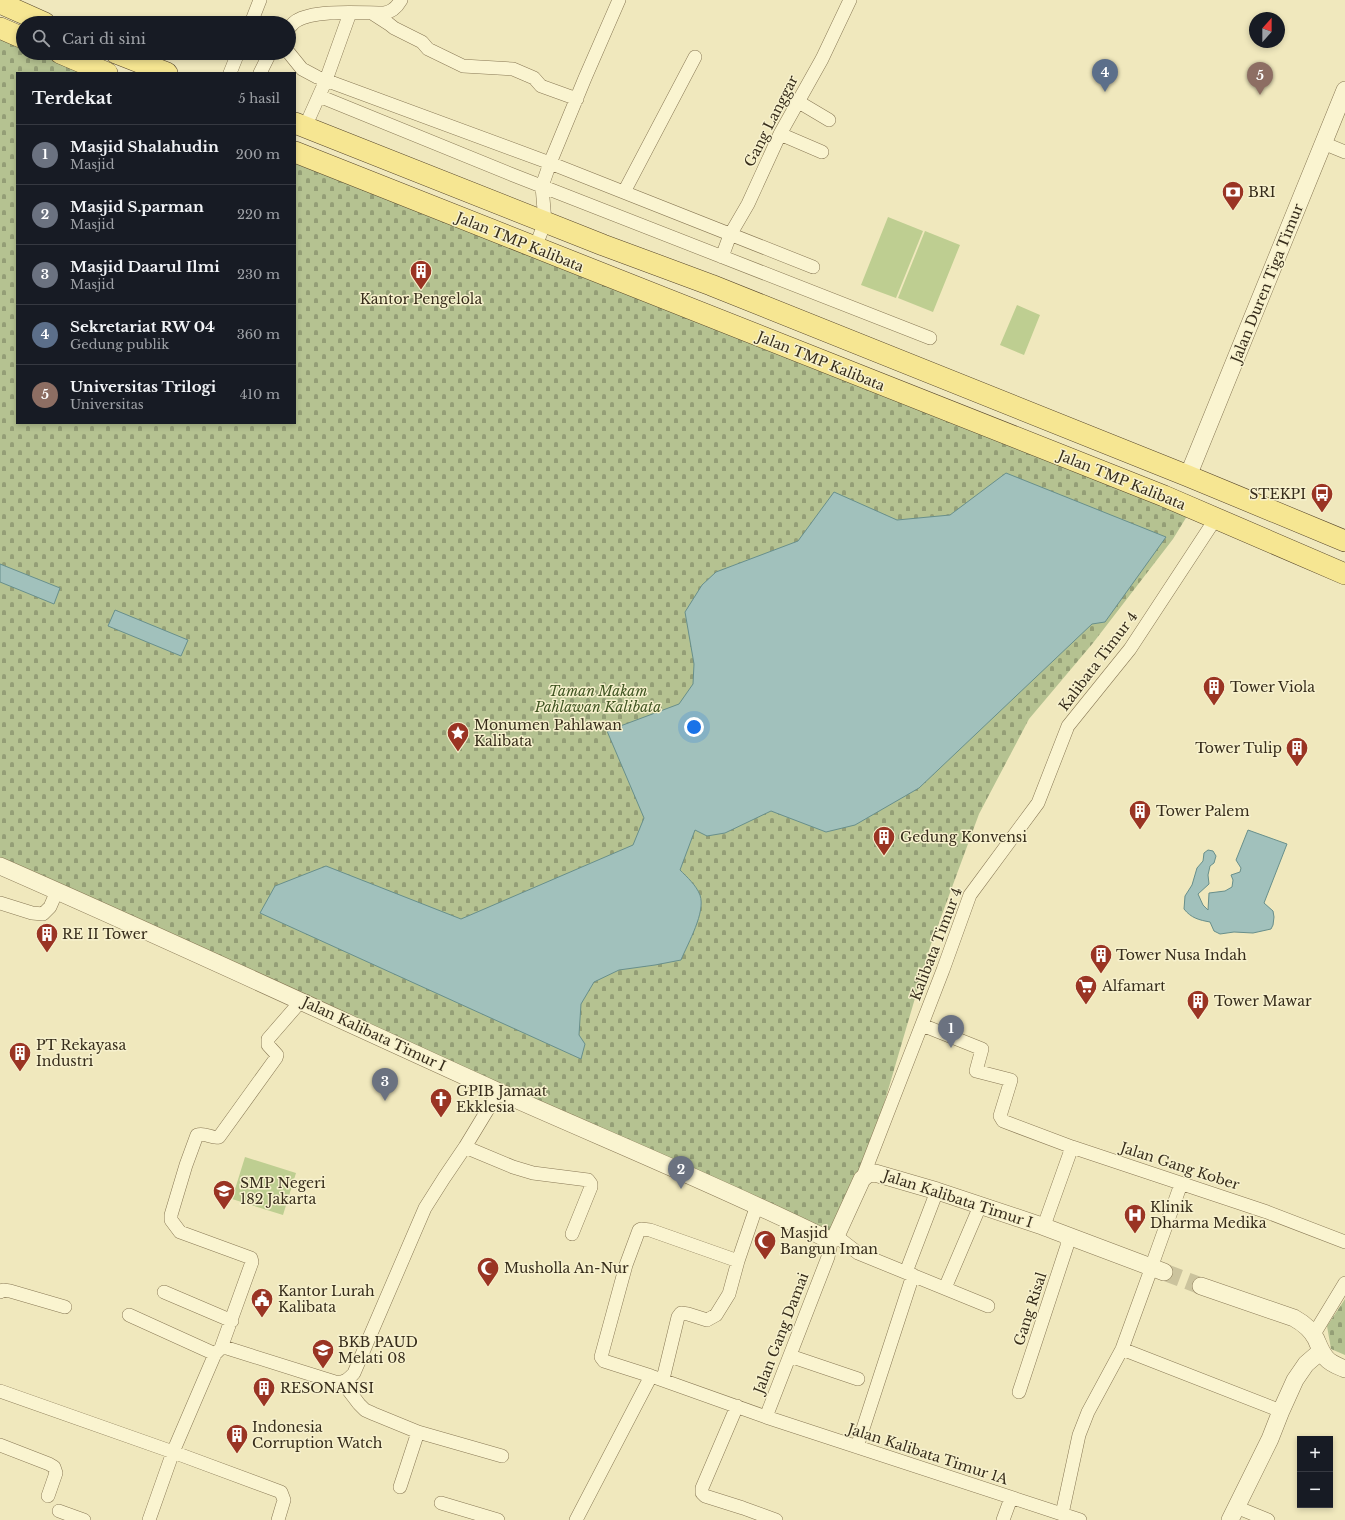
<!DOCTYPE html>
<html lang="id">
<head>
<meta charset="utf-8">
<style>
	body { margin:0; font-family:"Libre Baskerville",serif; background:#242831; color:#f1f3f6 }
	.controls { position:absolute; right:12px; bottom:12px; display:grid; overflow:hidden; border-radius:0px; box-shadow:0 2px 6px #0003 }
	.controls button { width:36px; height:36px; display:grid; place-items:center; padding:0; border:0; border-bottom:1px solid #363941; background:#171b24; color:#f1f3f6; font:20px sans-serif }
	.compass { position:absolute; left:1249px; top:12px; width:36px; height:36px; border-radius:50%; background:#171b24; box-shadow:0 2px 6px #0003; rotate:21deg }
	.you { position:absolute; left:694px; top:727px; width:14px; height:14px; margin:-10px; border:3px solid #fff; border-radius:50%; background:#1a73e8; box-shadow:0 0 0 6px #1a73e833 }
	.badge { display:grid; place-items:center; width:26px; height:26px; border-radius:50%; background:#8c9099; color:#fff; font-size:13px; font-weight:700 }
	.pin { position:absolute; translate:-50% -33px; filter:drop-shadow(0 1px 2px #0008) }
	.pin::after { content:''; position:absolute; top:21px; width:14px; height:12px; background:inherit; clip-path:polygon(0 0,100% 0,50% 100%) }
	.list { margin:0; padding:0; list-style:none }
	h2 { display:flex; justify-content:space-between; align-items:center; height:52px; margin:0; padding:0 16px; font-size:17px }
	h2 small { font-size:13px; font-weight:400; color:#9ea1a6 }
	.list li { display:grid; grid-template-columns:26px 1fr auto; gap:12px; align-items:center; box-sizing:border-box; height:60px; padding:0 16px; border-top:1px solid #363941 }
	.list b { display:block; font-size:15px; white-space:nowrap }
	.list p { margin:0; font-size:13px; white-space:nowrap; color:#9ea1a6 }
	.list em { font-size:13px; font-style:normal; color:#9ea1a6 }
	.icon { flex:none; width:22px; height:22px; fill:none; stroke:currentColor; stroke-width:2; stroke-linecap:round; stroke-linejoin:round }
	.map { position:relative; flex:none; width:1345px; height:1520px; overflow:hidden }
	.search { position:absolute; background:#171b24; box-shadow:0 2px 6px #0003; left:16px; top:16px; width:280px; height:44px; display:flex; align-items:center; gap:10px; box-sizing:border-box; padding:0 14px; border-radius:22px; color:#9ea1a6; font-size:15px }
	.panel { position:absolute; background:#171b24; box-shadow:0 2px 6px #0003; left:16px; top:72px; width:280px; height:352px; border-radius:0px }
	.map>svg:first-child { display:block }
</style>
</head>
<body>
<div class="map">
<svg width="1345" height="1520" viewBox="0 0 1345 1520">
	<defs>
		<pattern id="cemetery-stones" width="16" height="16" patternUnits="userSpaceOnUse"><rect width="16" height="16" fill="#b5c291"/><path d="M2 7V4a2 2 0 0 1 4 0v3zM10 15v-3a2 2 0 0 1 4 0v3z" fill="#949e76"/></pattern>
	</defs>
	<rect width="100%" height="100%" fill="#f0e8bd"/>
	<!-- cemetery -->
	<path fill="url(#cemetery-stones)" d="M0,28L23,38V53H60L107,73H17V423H295V151L1192,508L1173,539L1093,643L1029,719L979,814L930,947L862,1179L836,1236L0,867Z
		M1345,1299V1355L1331,1349L1327,1326Z"/>
	<!-- park -->
	<path fill="#bece91" d="M888,217L923,231L896,298L861,285Z
		M925,231L960,245L933,312L898,298Z
		M1017,305L1040,315L1024,355L1000,345Z
		M245,1157L296,1173L283,1215L232,1199Z"/>
	<!-- water -->
	<path fill="#a1c1bc" stroke="#688f8b" d="M1006,473L1166,537L1105,622L1092,624L919,788L855,825L826,832L771,811L725,833L707,836L695,830L680,870C687,877 696,885 700,895C706,912 688,943 681,960L655,965L619,970L594,982L581,1004L579,1035L585,1044L581,1059L260,913L275,886L326,866L461,919L633,845L644,818L607,731L679,704L693,684L694,664L685,612L702,585L716,572L798,541L834,492L897,520L950,515Z
		M0,564L60,588L54,604L0,582Z
		M115,610L188,640L181,656L108,626Z
		M1248,830L1287,844L1264,903L1273,911L1274,917L1273,925L1271,929L1253,933L1234,932L1220,934L1214,931L1210,922C1199,920 1191,918 1184,909L1185,896L1192,885L1197,868L1203,861L1204,853L1208,850L1213,851L1216,856L1214,863L1210,866L1208,875L1209,884L1198,894L1203,905L1208,910L1209,893L1225,891L1232,887L1233,880L1231,875L1240,872L1241,868L1236,860Z"/>
	<g fill="none" stroke-linecap="round" stroke-linejoin="round">
		<!-- tertiary-tunnel -->
		<path stroke="#cbc39d" stroke-width="17" stroke-dasharray="17 8" stroke-linecap="butt" d="M1164,1272L1201,1286"/>
		<!-- minor casing -->
		<g stroke="#887855" stroke-width="14">
			<path id="minor" d="M372,13L389,24L394,28L422,42L428,49L463,66L513,69L534,78L541,86L577,99
				M251,23L260,0
				M289,28C291,26 293,23 296,21C314,9 362,13 384,13C392,12 397,7 401,0
				M289,53L302,69L317,77L550,163L813,267
				M230,73L238,53
				M260,73L270,53
				M319,96L513,175L930,338
				M797,101L829,120
				M305,127L326,80L350,13
				M780,134L822,152
				M1323,143L1345,152
				M624,192L695,57
				M535,248L545,222L542,186L550,163L585,78L619,0
				M722,257L730,235L748,204L780,134L822,59L850,0
				M0,903L32,913L43,914L50,907L57,891
				M922,1025L982,1049L976,1071L1011,1080L1000,1116L1003,1121L1072,1147L1267,1212L1345,1242
				M465,1147L513,1167L533,1173L588,1180L591,1184V1187L572,1234
				M862,1179L943,970L970,895L1038,803L1068,726L1130,649L1216,518
				M1042,1226L1046,1220L1072,1147
				M836,1236L858,1253L988,1306
				M906,1272L937,1191
				M945,1288L980,1206
				M0,1292L3,1290L10,1291L65,1307
				M164,1292L232,1321
				M129,1315L215,1354
				M1314,1334L1345,1283
				M221,1348L252,1262L251,1258L180,1232L171,1220V1215L186,1165L197,1135C205,1132 212,1139 219,1137L276,1058L277,1055L268,1045V1039L301,1001
				M1122,1349L1281,1411
				M790,1356L858,1379
				M651,1376L604,1361L601,1357L626,1265L639,1230L641,1229L650,1230L738,1261
				M663,1379L678,1317L681,1313L688,1314L707,1320L716,1315L729,1294L738,1261L757,1205
				M343,1383L359,1404L365,1410L374,1414L418,1432L502,1456
				M0,1391L173,1452L281,1492L284,1500L278,1520
				M1019,1392L1067,1246V1236
				M737,1406L702,1488V1493L705,1496L743,1508L776,1520
				M766,1417L828,1257L832,1238
				M0,1445L49,1464L54,1467L56,1473L48,1496
				M857,1447L913,1275
				M400,1487L418,1432
				M441,1503L498,1520
				M1236,1507L1268,1520
				M59,1511L84,1520
				M1062,1514L1079,1435L1088,1412L1122,1349L1150,1272V1268L1152,1265L1181,1184
				M149,1520L173,1452L215,1354L221,1348H227L335,1382C344,1383 348,1380 354,1373L425,1208L444,1178L465,1147L499,1091
				M576,1520L651,1376L766,1417L1080,1520
				M1003,1520L1011,1498"/>
		</g>
		<!-- tertiary casing -->
		<g stroke="#887855" stroke-width="18">
			<path id="tertiary" d="M1188,476L1345,90
				M0,866C167,939 332,1016 497,1091C607,1140 717,1185 825,1238L830,1240L836,1236L862,1179L868,1174L875,1173L937,1191L1042,1226L1164,1272
				M1201,1286L1294,1318C1303,1323 1311,1329 1316,1339C1319,1346 1321,1352 1326,1358C1331,1364 1338,1366 1345,1369
				M1230,1520L1270,1439L1281,1411L1295,1380L1306,1364L1321,1351"/>
		</g>
		<!-- primary casing -->
		<g stroke="#56452a" stroke-width="22">
			<path id="primary" d="M0,3L45,23
				M0,28L23,38
				M60,53L107,73
				M116,53L167,73
				M295,123L603,245L711,285L1188,476L1345,541
				M295,152L1164,496L1345,574"/>
		</g>
		<!-- minor -->
		<use href="#minor" stroke="#faf4d0" stroke-width="13"/>
		<!-- tertiary -->
		<use href="#tertiary" stroke="#faf4d0" stroke-width="17"/>
		<!-- primary -->
		<use href="#primary" stroke="#f6e692" stroke-width="21"/>
	</g>
	<!-- icons -->
	<defs>
		<g id="bank-pin" transform="scale(1.15)"><path d="M0 17L-7.5 6A9.5 9.5 0 1 1 7.5 6Z" fill="#9a3423" stroke="#f7f1cd"/><path d="M-6-4H6V4H-6ZM0-2.3a2.3 2.3 0 1 0 0 4.6a2.3 2.3 0 1 0 0-4.6Z" fill="#fff"/></g>
		<g id="building-pin" transform="scale(1.15)"><path d="M0 17L-7.5 6A9.5 9.5 0 1 1 7.5 6Z" fill="#9a3423" stroke="#f7f1cd"/><path d="M-4-6H4V6H1V3H-1V6H-4ZM-2.5-4.3h1.7v1.8h-1.7ZM.8-4.3h1.7v1.8H.8ZM-2.5-1h1.7V.8h-1.7ZM.8-1h1.7V.8H.8Z" fill="#fff"/></g>
		<g id="bus-pin" transform="scale(1.15)"><path d="M0 17L-7.5 6A9.5 9.5 0 1 1 7.5 6Z" fill="#9a3423" stroke="#f7f1cd"/><path d="M-5-6H5V4H4V6H2V4H-2V6H-4V4H-5ZM-3.5-4V0h7V-4ZM-3.5 1.2v1.5H-2V1.2ZM2 1.2v1.5H3.5V1.2Z" fill="#fff"/></g>
		<g id="sight-pin" transform="scale(1.15)"><path d="M0 17L-7.5 6A9.5 9.5 0 1 1 7.5 6Z" fill="#9a3423" stroke="#f7f1cd"/><path d="M0-6L1.8-2.2L6-1.7L2.9 1.2L3.7 5.4L0 3.3L-3.7 5.4L-2.9 1.2L-6-1.7L-1.8-2.2Z" fill="#fff"/></g>
		<g id="supermarket-pin" transform="scale(1.15)"><path d="M0 17L-7.5 6A9.5 9.5 0 1 1 7.5 6Z" fill="#9a3423" stroke="#f7f1cd"/><path d="M-6-5.5h2.5l.6 2H6L4.5 2H-2.5L-4.4-4H-6ZM-1.5 3.2a1.3 1.3 0 1 0 .1 0ZM3 3.2a1.3 1.3 0 1 0 .1 0Z" fill="#fff"/></g>
		<g id="church-pin" transform="scale(1.15)"><path d="M0 17L-7.5 6A9.5 9.5 0 1 1 7.5 6Z" fill="#9a3423" stroke="#f7f1cd"/><path d="M-1.2-6h2.4v3.5h3.3v2.4h-3.3V6h-2.4V-.1h-3.3v-2.4h3.3Z" fill="#fff"/></g>
		<g id="school-pin" transform="scale(1.15)"><path d="M0 17L-7.5 6A9.5 9.5 0 1 1 7.5 6Z" fill="#9a3423" stroke="#f7f1cd"/><path d="M0-5L7-2L0 1L-7-2ZM-4 1L0 2.5L4 1V4Q0 6-4 4Z" fill="#fff"/></g>
		<g id="hospital-pin" transform="scale(1.15)"><path d="M0 17L-7.5 6A9.5 9.5 0 1 1 7.5 6Z" fill="#9a3423" stroke="#f7f1cd"/><path d="M-5-5h3v3.5h4V-5h3V5h-3V1.5h-4V5h-3Z" fill="#fff"/></g>
		<g id="mosque-pin" transform="scale(1.15)"><path d="M0 17L-7.5 6A9.5 9.5 0 1 1 7.5 6Z" fill="#9a3423" stroke="#f7f1cd"/><path d="M3.5-4.9A6 6 0 1 0 3.5 4.9A5 5 0 1 1 3.5-4.9Z" fill="#fff"/></g>
		<g id="civic-pin" transform="scale(1.15)"><path d="M0 17L-7.5 6A9.5 9.5 0 1 1 7.5 6Z" fill="#9a3423" stroke="#f7f1cd"/><path d="M-.6-6.5H3V-4.5H.6V-3L4-1V1h2V6H-6V1h2V-1L-.6-3ZM-1.2 2.5V6h2.4V2.5Z" fill="#fff"/></g>
	</defs>
	<g fill-rule="evenodd">
		<use href="#bank-pin" x="1233" y="192"/>
		<use href="#building-pin" x="421" y="271"/>
		<use href="#bus-pin" x="1322" y="494"/>
		<use href="#building-pin" x="1214" y="687"/>
		<use href="#sight-pin" x="458" y="733"/>
		<use href="#building-pin" x="1297" y="748"/>
		<use href="#building-pin" x="1140" y="811"/>
		<use href="#building-pin" x="884" y="837"/>
		<use href="#building-pin" x="47" y="934"/>
		<use href="#building-pin" x="1101" y="955"/>
		<use href="#supermarket-pin" x="1086" y="986"/>
		<use href="#building-pin" x="1198" y="1001"/>
		<use href="#building-pin" x="20" y="1053"/>
		<use href="#church-pin" x="441" y="1099"/>
		<use href="#school-pin" x="224" y="1191"/>
		<use href="#hospital-pin" x="1135" y="1215"/>
		<use href="#mosque-pin" x="765" y="1241"/>
		<use href="#mosque-pin" x="488" y="1268"/>
		<use href="#civic-pin" x="262" y="1299"/>
		<use href="#school-pin" x="323" y="1350"/>
		<use href="#building-pin" x="264" y="1388"/>
		<use href="#building-pin" x="237" y="1435"/>
	</g>
	<g text-anchor="middle" stroke-width="3" stroke-linejoin="round" paint-order="stroke">
		<!-- street labels -->
		<g font-size="14" fill="#372d1b" stroke="#f7f1cd">
			<text transform="translate(771 121) rotate(-63)" y="5">Gang Langgar</text>
			<text transform="translate(520 242) rotate(22)" y="5">Jalan TMP Kalibata</text>
			<text transform="translate(1267 283) rotate(-68)" y="5">Jalan Duren Tiga Timur</text>
			<text transform="translate(821 361) rotate(22)" y="5">Jalan TMP Kalibata</text>
			<text transform="translate(1122 480) rotate(22)" y="5">Jalan TMP Kalibata</text>
			<text transform="translate(1098 661) rotate(-53)" y="5">Kalibata Timur 4</text>
			<text transform="translate(936 944) rotate(-69)" y="5">Kalibata Timur 4</text>
			<text transform="translate(374 1034) rotate(25)" y="5">Jalan Kalibata Timur I</text>
			<text transform="translate(1180 1166) rotate(18)" y="5">Jalan Gang Kober</text>
			<text transform="translate(958 1199) rotate(18)" y="5">Jalan Kalibata Timur I</text>
			<text transform="translate(1030 1309) rotate(-72)" y="5">Gang Risal</text>
			<text transform="translate(781 1333) rotate(-69)" y="5">Jalan Gang Damai</text>
			<text transform="translate(928 1454) rotate(18)" y="5">Jalan Kalibata Timur 1A</text>
		</g>
		<!-- poi labels -->
		<g font-size="14" fill="#372d1b" stroke="#f7f1cd" text-anchor="start">
			<text x="1248" y="197">BRI</text>
			<text x="421" y="304" text-anchor="middle">Kantor Pengelola</text>
			<text x="1306" y="499" text-anchor="end">STEKPI</text>
			<text x="1230" y="692">Tower Viola</text>
			<text x="474" y="730">Monumen Pahlawan<tspan x="474" dy="16">Kalibata</tspan></text>
			<text x="1282" y="753" text-anchor="end">Tower Tulip</text>
			<text x="1156" y="816">Tower Palem</text>
			<text x="900" y="842">Gedung Konvensi</text>
			<text x="62" y="939">RE II Tower</text>
			<text x="1116" y="960">Tower Nusa Indah</text>
			<text x="1102" y="991">Alfamart</text>
			<text x="1214" y="1006">Tower Mawar</text>
			<text x="36" y="1050">PT Rekayasa<tspan x="36" dy="16">Industri</tspan></text>
			<text x="456" y="1096">GPIB Jamaat<tspan x="456" dy="16">Ekklesia</tspan></text>
			<text x="240" y="1188">SMP Negeri<tspan x="240" dy="16">182 Jakarta</tspan></text>
			<text x="1150" y="1212">Klinik<tspan x="1150" dy="16">Dharma Medika</tspan></text>
			<text x="780" y="1238">Masjid<tspan x="780" dy="16">Bangun Iman</tspan></text>
			<text x="504" y="1273">Musholla An-Nur</text>
			<text x="278" y="1296">Kantor Lurah<tspan x="278" dy="16">Kalibata</tspan></text>
			<text x="338" y="1347">BKB PAUD<tspan x="338" dy="16">Melati 08</tspan></text>
			<text x="280" y="1393">RESONANSI</text>
			<text x="252" y="1432">Indonesia<tspan x="252" dy="16">Corruption Watch</tspan></text>
		</g>
		<!-- park labels -->
		<g font-size="14" font-style="italic" fill="#3f5421" stroke="#f7f1cd">
			<text x="598" y="696">Taman Makam<tspan x="598" dy="16">Pahlawan Kalibata</tspan></text>
		</g>
	</g>
</svg>
<div class="controls">
<button>+</button>
<button>−</button>
</div>
<svg class="compass" viewBox="-18 -18 36 36"><path d="M0-13l5 13h-10z" fill="#e53935"/><path d="M0 13l5-13h-10z" fill="#9ea1a6"/></svg>
<div class="you"></div>
<div class="pin badge" style="left:951px;top:1048px;background:#6b7280">1</div>
<div class="pin badge" style="left:681px;top:1189px;background:#6b7280">2</div>
<div class="pin badge" style="left:385px;top:1101px;background:#6b7280">3</div>
<div class="pin badge" style="left:1105px;top:92px;background:#5c6f8a">4</div>
<div class="pin badge" style="left:1260px;top:95px;background:#8d6e63">5</div>
<div class="search"><svg class="icon" aria-label="search" viewBox="0 0 24 24"><circle cx="10" cy="10" r="6"/><path d="M15 15l6 6"/></svg>Cari di sini</div>
<section class="panel">
<h2>Terdekat<small>5 hasil</small></h2>
<ul class="list">
<li><span class="badge" style="background:#6b7280">1</span><div><b>Masjid Shalahudin</b><p>Masjid</p></div><em>200 m</em></li>
<li><span class="badge" style="background:#6b7280">2</span><div><b>Masjid S.parman</b><p>Masjid</p></div><em>220 m</em></li>
<li><span class="badge" style="background:#6b7280">3</span><div><b>Masjid Daarul Ilmi</b><p>Masjid</p></div><em>230 m</em></li>
<li><span class="badge" style="background:#5c6f8a">4</span><div><b>Sekretariat RW 04</b><p>Gedung publik</p></div><em>360 m</em></li>
<li><span class="badge" style="background:#8d6e63">5</span><div><b>Universitas Trilogi</b><p>Universitas</p></div><em>410 m</em></li>
</ul>
</section>
</div>
</body>
</html>
